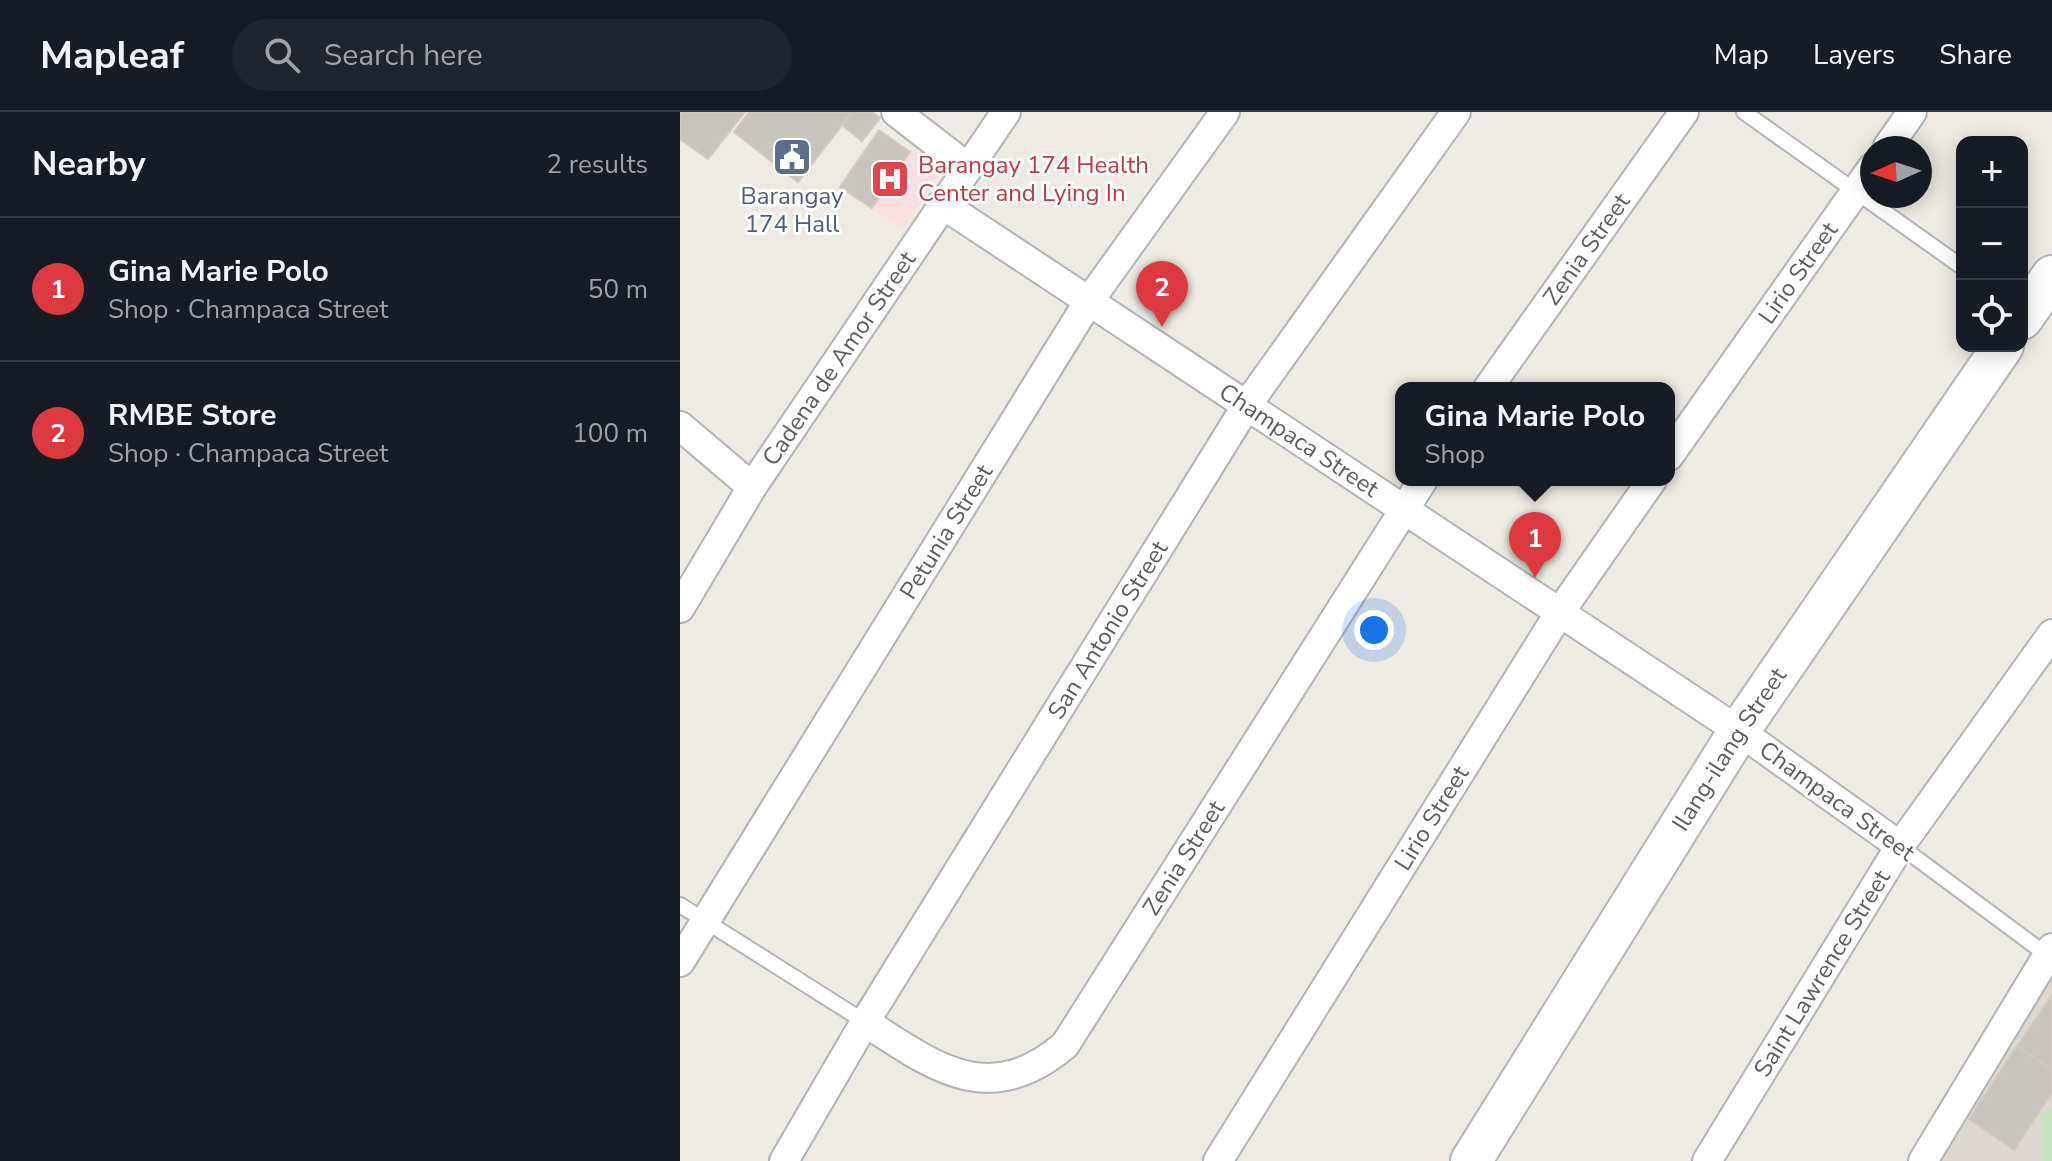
<!DOCTYPE html>
<html lang="en">
<head>
<meta charset="utf-8">
<style>
	body { margin:0; font-family:"Nunito Sans",sans-serif; background:#20242c; color:#f1f3f6 }
	.controls { position:absolute; right:24px; top:24px; display:grid; overflow:hidden; border-radius:16px; box-shadow:0 4px 20px #0003 }
	.controls button { width:72px; height:72px; display:grid; place-items:center; padding:0; border:0; border-bottom:2px solid #363941; background:#171b24; color:#f1f3f6; font:40px sans-serif }
	.compass { position:absolute; left:1180px; top:24px; width:72px; height:72px; border-radius:50%; background:#171b24; box-shadow:0 4px 20px #0003; rotate:267deg }
	.you { position:absolute; left:694px; top:518px; width:28px; height:28px; margin:-20px; border:6px solid #fff; border-radius:50%; background:#1a73e8; box-shadow:0 0 0 12px #1a73e833 }
	.badge { display:grid; place-items:center; width:52px; height:52px; border-radius:50%; background:#dc3941; color:#fff; font-size:26px; font-weight:700 }
	.pin { position:absolute; translate:-50% -66px; filter:drop-shadow(0 2px 4px #0008) }
	.pin::after { content:''; position:absolute; top:42px; width:28px; height:24px; background:inherit; clip-path:polygon(0 0,100% 0,50% 100%) }
	.popup { position:absolute; left:715px; top:270px; width:280px; height:104px; box-sizing:border-box; display:grid; place-content:center; border-radius:16px; background:#171b24; filter:drop-shadow(0 2px 6px #0005); font-size:26px; white-space:nowrap; color:#9ea1a6 }
	.popup b { font-size:30px; color:#f1f3f6 }
	.popup::after { content:''; position:absolute; left:50%; top:100%; margin-left:-16px; border:16px solid transparent; border-top-color:#171b24 }
	.list { margin:0; padding:0; list-style:none }
	h2 { display:flex; justify-content:space-between; align-items:center; height:104px; margin:0; padding:0 32px; font-size:34px }
	h2 small { font-size:26px; font-weight:400; color:#9ea1a6 }
	.list li { display:grid; grid-template-columns:52px 1fr auto; gap:24px; align-items:center; box-sizing:border-box; height:144px; padding:0 32px; border-top:2px solid #363941 }
	.list b { display:block; font-size:30px; white-space:nowrap }
	.list p { margin:0; font-size:26px; white-space:nowrap; color:#9ea1a6 }
	.list em { font-size:26px; font-style:normal; color:#9ea1a6 }
	.icon { flex:none; width:44px; height:44px; fill:none; stroke:currentColor; stroke-width:2; stroke-linecap:round; stroke-linejoin:round }
	.map { position:relative; flex:none; width:1372px; height:1049px; overflow:hidden }
	header { display:flex; align-items:center; gap:48px; box-sizing:border-box; height:112px; padding:0 40px; background:#171b24; border-bottom:2px solid #363941 }
	header strong { font-size:38px }
	nav { display:flex; gap:44px; margin-inline-start:auto; font-size:28px }
	.search { width:560px; height:72px; background:#20242c; display:flex; align-items:center; gap:20px; box-sizing:border-box; padding:0 28px; border-radius:44px; color:#9ea1a6; font-size:30px }
	main { display:flex }
	aside { flex:1; background:#171b24 }
	.map>svg:first-child { display:block }
</style>
</head>
<body>
<header>
<strong>Mapleaf</strong>
<div class="search"><svg class="icon" aria-label="search" viewBox="0 0 24 24"><circle cx="10" cy="10" r="6"/><path d="M15 15l6 6"/></svg>Search here</div>
<nav><a>Map</a><a>Layers</a><a>Share</a></nav>
</header>
<main>
<aside>
<h2>Nearby<small>2 results</small></h2>
<ul class="list">
<li><span class="badge">1</span><div><b>Gina Marie Polo</b><p>Shop · Champaca Street</p></div><em>50 m</em></li>
<li><span class="badge">2</span><div><b>RMBE Store</b><p>Shop · Champaca Street</p></div><em>100 m</em></li>
</ul>
</aside>
<div class="map">
<svg width="1372" height="1049" viewBox="0 0 1372 1049">
	<rect width="100%" height="100%" fill="#ede9e3"/>
	<!-- education -->
	<path fill="#dcd8d1" d="M1372,854V1049H1251Z"/>
	<!-- medical -->
	<path fill="#f9dfe0" d="M199,18L261,60L222,117L160,75Z"/>
	<!-- green -->
	<path fill="#c5e3c1" d="M1362,997H1372V1049H1362Z"/>
	<!-- building -->
	<path fill="#c8c4bf" stroke="#d1cac1" stroke-width="2" d="M0,0H65L28,47L0,27Z
		M69,0H172L118,70L54,20Z
		M172,0H192L200,6L182,29L162,13Z
		M199,18L230,40L192,96L160,75Z
		M1372,883V958L1337,934Z
		M1337,934L1372,958V981L1334,1038L1289,1007Z"/>
	<g fill="none" stroke-linecap="round" stroke-linejoin="round">
		<!-- lane casing -->
		<g stroke="#b0b4b7" stroke-width="18">
			<path id="lane" d="M1064,0L1282,155
				M1220,734L1367,843
				M0,793L185,910"/>
		</g>
		<!-- street casing -->
		<g stroke="#b0b4b7" stroke-width="32">
			<g id="street">
				<path d="M216,0L287,55"/>
				<path d="M1207,36L1232,0"/>
				<path id="s1" d="M262,92L1059,619L1220,734"/>
				<path id="s2" d="M808,276L1004,0"/>
				<path d="M0,314L72,375"/>
				<path id="s3" d="M989,344L1192,56"/>
				<path id="s4" d="M0,496L72,375L326,0"/>
				<path id="s5" d="M0,850L409,189L545,0"/>
				<path id="s6" d="M185,910C256,956 309,997 385,933L743,368"/>
				<path id="s7" d="M104,1049L185,910L567,293L776,0"/>
				<path id="s8" d="M538,1049L880,500L972,368"/>
				<path id="s9" d="M1027,1049L1220,734L1372,522"/>
				<path d="M1243,1049L1372,836"/>
			</g>
		</g>
		<!-- secondary casing -->
		<g stroke="#b2b6b9" stroke-width="44">
			<g id="secondary">
				<path d="M1342,207L1372,164"/>
				<path id="s10" d="M791,1049L1059,619L1323,234"/>
			</g>
		</g>
		<!-- lane -->
		<use href="#lane" stroke="#fff" stroke-width="14"/>
		<!-- street -->
		<use href="#street" stroke="#fff" stroke-width="28"/>
		<!-- secondary -->
		<use href="#secondary" stroke="#fff" stroke-width="40"/>
	</g>
	<!-- icons -->
	<defs>
		<g id="civic-square" transform="scale(2)"><rect x="-9" y="-9" width="18" height="18" rx="4" fill="#5c6f8a" stroke="#fff"/><path d="M-.6-6.5H3V-4.5H.6V-3L4-1V1h2V6H-6V1h2V-1L-.6-3ZM-1.2 2.5V6h2.4V2.5Z" fill="#fff"/></g>
		<g id="hospital-square" transform="scale(2)"><rect x="-9" y="-9" width="18" height="18" rx="4" fill="#e0444e" stroke="#fff"/><path d="M-5-5h3v3.5h4V-5h3V5h-3V1.5h-4V5h-3Z" fill="#fff"/></g>
	</defs>
	<g fill-rule="evenodd">
		<use href="#civic-square" x="112" y="45"/>
		<use href="#hospital-square" x="210" y="67"/>
	</g>
	<g text-anchor="middle" stroke-width="6" stroke-linejoin="round" paint-order="stroke">
		<!-- health labels -->
		<g font-size="24" fill="#be3a42" stroke="#fff" text-anchor="start">
			<text x="238" y="61">Barangay 174 Health<tspan x="238" dy="28">Center and Lying In</tspan></text>
		</g>
		<!-- service labels -->
		<g font-size="24" fill="#4e5e75" stroke="#fff">
			<text x="112" y="92">Barangay<tspan x="112" dy="28">174 Hall</tspan></text>
		</g>
		<!-- street labels -->
		<g font-size="24" fill="#5b5f62" stroke="#fff">
			<text dy="8" stroke="none"><textPath href="#s2" startOffset="170">Zenia Street</textPath></text>
			<text dy="8" stroke="none"><textPath href="#s3" startOffset="224">Lirio Street</textPath></text>
			<text dy="8" stroke="none"><textPath href="#s4" startOffset="296">Cadena de Amor Street</textPath></text>
			<text dy="8" stroke="none"><textPath href="#s1" startOffset="428">Champaca Street</textPath></text>
			<text dy="8" stroke="none"><textPath href="#s5" startOffset="506">Petunia Street</textPath></text>
			<text dy="8" stroke="none"><textPath href="#s7" startOffset="622">San Antonio Street</textPath></text>
			<text dy="8" stroke="none"><textPath href="#s10" startOffset="486">Ilang-ilang Street</textPath></text>
			<text transform="translate(1157 689) rotate(36)" y="8">Champaca Street</text>
			<text dy="8" stroke="none"><textPath href="#s8" startOffset="404">Lirio Street</textPath></text>
			<text dy="8" stroke="none"><textPath href="#s6" startOffset="444">Zenia Street</textPath></text>
			<text dy="8" stroke="none"><textPath href="#s9" startOffset="220">Saint Lawrence Street</textPath></text>
		</g>
	</g>
</svg>
<div class="controls">
<button>+</button>
<button>−</button>
<button><svg class="icon" aria-label="locate" viewBox="0 0 24 24"><circle cx="12" cy="12" r="6"/><path d="M12 2v4M12 18v4M2 12h4M18 12h4"/></svg></button>
</div>
<svg class="compass" viewBox="-18 -18 36 36"><path d="M0-13l5 13h-10z" fill="#e53935"/><path d="M0 13l5-13h-10z" fill="#9ea1a6"/></svg>
<div class="you"></div>
<div class="pin badge" style="left:855px;top:466px">1</div>
<div class="popup"><b>Gina Marie Polo</b>Shop</div>
<div class="pin badge" style="left:482px;top:215px">2</div>
</div>
</main>
</body>
</html>
